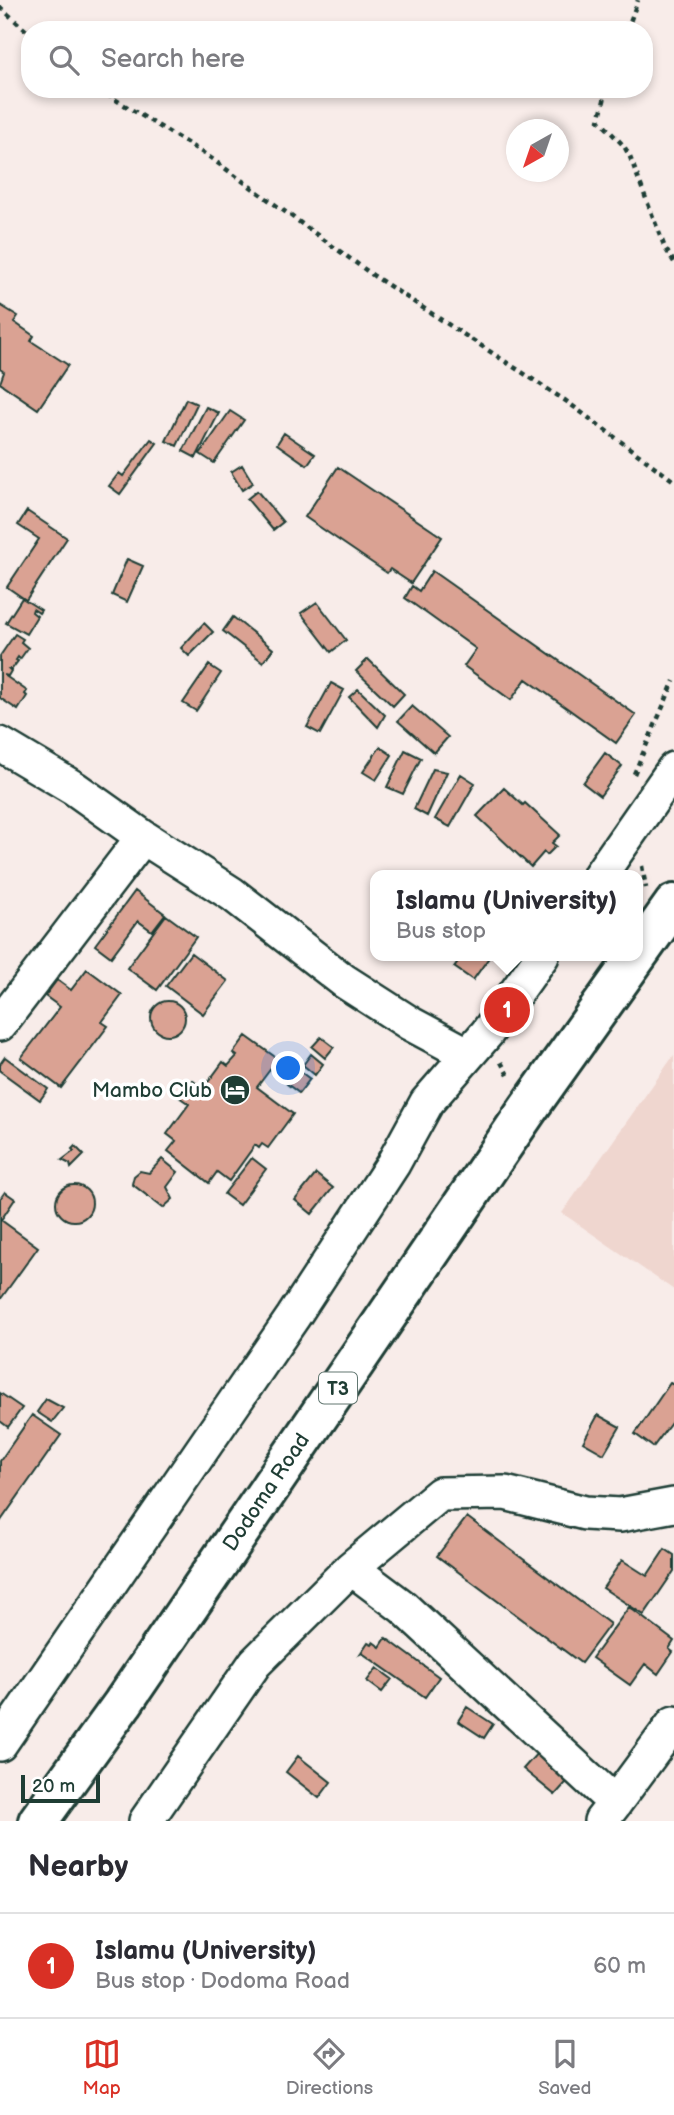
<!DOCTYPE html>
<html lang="en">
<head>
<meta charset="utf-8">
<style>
	body { margin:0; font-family:"Balsamiq Sans",sans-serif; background:#f7f7f7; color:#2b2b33 }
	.compass { position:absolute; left:506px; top:119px; width:63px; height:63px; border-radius:50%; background:#fff; box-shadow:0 4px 10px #0003; rotate:220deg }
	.scale { position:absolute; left:21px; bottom:18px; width:79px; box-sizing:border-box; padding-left:7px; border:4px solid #1f3d34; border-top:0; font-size:19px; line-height:24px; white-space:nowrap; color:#1f3d34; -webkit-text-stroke:5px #fff; paint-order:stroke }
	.you { position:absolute; left:289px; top:1069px; width:24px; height:24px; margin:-18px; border:5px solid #fff; border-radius:50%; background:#1a73e8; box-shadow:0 0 0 10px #1a73e833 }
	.badge { display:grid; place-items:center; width:46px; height:46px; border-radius:50%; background:#d93025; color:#fff; font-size:23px; font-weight:700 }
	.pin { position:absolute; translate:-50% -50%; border:4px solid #fff; box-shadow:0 2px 7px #0006 }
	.popup { position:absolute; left:370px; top:870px; width:273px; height:91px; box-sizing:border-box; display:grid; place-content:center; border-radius:14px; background:#fff; filter:drop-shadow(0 2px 5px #0005); font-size:23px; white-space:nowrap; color:#7c7c81 }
	.popup b { font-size:26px; color:#2b2b33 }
	.popup::after { content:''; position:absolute; left:50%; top:100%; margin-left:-14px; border:14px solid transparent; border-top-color:#fff }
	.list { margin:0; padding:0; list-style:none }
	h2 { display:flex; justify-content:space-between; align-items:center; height:91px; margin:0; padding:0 28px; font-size:30px }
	h2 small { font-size:23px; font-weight:400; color:#7c7c81 }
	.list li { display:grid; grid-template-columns:46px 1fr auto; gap:21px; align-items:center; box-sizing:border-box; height:105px; padding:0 28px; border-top:2px solid #e1e1e2 }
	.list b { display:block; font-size:26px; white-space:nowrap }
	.list p { margin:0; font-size:23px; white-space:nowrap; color:#7c7c81 }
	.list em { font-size:23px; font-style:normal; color:#7c7c81 }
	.icon { flex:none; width:38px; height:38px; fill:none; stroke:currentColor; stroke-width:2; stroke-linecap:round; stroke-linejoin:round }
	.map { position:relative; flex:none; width:674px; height:1821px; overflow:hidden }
	.search { position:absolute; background:#fff; box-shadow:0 4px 10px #0003; left:21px; right:21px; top:21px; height:77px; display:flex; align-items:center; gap:18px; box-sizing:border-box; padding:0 24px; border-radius:28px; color:#7c7c81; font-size:26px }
	.sheet { height:196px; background:#fff }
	nav { display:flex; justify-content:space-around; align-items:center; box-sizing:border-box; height:98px; border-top:2px solid #e1e1e2; background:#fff; font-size:19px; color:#7c7c81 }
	nav a { display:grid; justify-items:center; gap:4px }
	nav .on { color:#d93025 }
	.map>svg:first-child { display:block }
</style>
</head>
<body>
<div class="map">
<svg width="674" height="1821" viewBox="0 0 674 1821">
	<rect width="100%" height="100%" fill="#f8ece9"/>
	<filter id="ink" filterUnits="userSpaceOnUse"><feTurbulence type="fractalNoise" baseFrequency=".0143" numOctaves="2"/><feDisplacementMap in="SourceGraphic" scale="14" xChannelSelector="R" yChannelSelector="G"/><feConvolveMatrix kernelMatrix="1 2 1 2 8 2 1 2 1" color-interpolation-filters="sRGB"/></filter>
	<g filter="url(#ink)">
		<!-- built -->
		<path fill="#efd6cf" d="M674,1055V1290L562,1213Z"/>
		<!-- building -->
		<path fill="#daa293" stroke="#1f3d34" stroke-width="2" d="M0,305L18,316L14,322L34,336L31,341L68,365L38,409L0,383L4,372L0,369Z
			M186,399L197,404L177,446L166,441Z
			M206,407L219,413L196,458L183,451Z
			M230,411L244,420L214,463L200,454Z
			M284,433L315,454L307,465L277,444Z
			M151,439L157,443L120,494L109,486L119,473L123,476Z
			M242,465L253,483L242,490L231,472Z
			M338,467L442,537L411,583L390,569L387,573L305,517Z
			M257,491L283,522L273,530L247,499Z
			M27,511L67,538L26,600L7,587L39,539L18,525Z
			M127,559L143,566L127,602L112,595Z
			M432,571L636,715L616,743L526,679L511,700L464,666L476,649L405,598L412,586L419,591Z
			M22,598L41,610L39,613L33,609L32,612L37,616L26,634L6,623Z
			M317,602L346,640L331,652L301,613Z
			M233,617L273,649L263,662L223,631Z
			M204,623L213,632L189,656L181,648Z
			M15,634L23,639L21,642L28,648L20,659L18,657L16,660L18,661L12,669H9L11,671L8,676L4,675L27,691L25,694L27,696L18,710L0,698V656Z
			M368,659L404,694L393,706L356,671Z
			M209,665L221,673L196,711L183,703Z
			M331,683L344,690L320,734L307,727Z
			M358,689L385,715L378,727L349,697Z
			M412,706L448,737L434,753L398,721Z
			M380,747L392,755L376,780L363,772Z
			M405,750L421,758L403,794L387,787Z
			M605,753L622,766L600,796L583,783Z
			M433,769L447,772L427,816L414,809Z
			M461,774L475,783L450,827L435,819Z
			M504,788L523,805L525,803L560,835L552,843L556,846L547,855L544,852L531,867L477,816Z
			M135,891L165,914L152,931L138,921L111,957L95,945Z
			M166,915L196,937L157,990L127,968Z
			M191,953L228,981L203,1014L166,986Z
			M462,956H490L473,980L454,967Z
			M87,969L122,995L102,1022L108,1026L61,1088L21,1058L60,1007L45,996L57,980L71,990Z
			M151 1018a17 17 0 1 1 34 0a17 17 0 1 1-34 0Z
			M246,1036L278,1059L257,1087L293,1114L268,1148L262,1144L259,1148L255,1145L229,1181L217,1172L209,1183L168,1151L176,1141L167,1134L189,1104L179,1097L192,1080L203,1089L223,1062L228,1066L237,1056L233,1053Z
			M321,1037L334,1047L325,1058L312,1047Z
			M311,1054L323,1064L315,1075L303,1065Z
			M5,1057L48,1089L40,1100L0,1071V1064Z
			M298,1070L310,1079L299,1093L287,1084Z
			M75,1146L84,1155L71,1168L70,1164L62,1160L74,1151L72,1149Z
			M252,1158L266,1169L239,1205L224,1194Z
			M162,1159L178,1172L167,1187L173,1199L163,1208L132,1184L134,1176L140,1171L149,1173Z
			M316,1174L333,1188L312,1214L295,1200Z
			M56 1203a18 18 0 1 1 36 0a18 18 0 1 1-36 0Z
			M5,1192L15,1199L1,1220L38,1247L0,1300V1199Z
			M670,1383L674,1385V1419L653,1447L635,1434Z
			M0,1393L22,1408L8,1427L0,1421Z
			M46,1399L63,1408L52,1422L37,1412Z
			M32,1415L61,1435L0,1522V1461Z
			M598,1415L620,1427L604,1454L583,1442Z
			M467,1517L610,1624L581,1663L437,1556Z
			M665,1549L674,1555V1571L644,1615L603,1588L622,1560L647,1576Z
			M629,1607L674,1641L669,1649L673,1652L658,1674L645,1664L630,1685L592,1658Z
			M386,1638L439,1677L425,1697L362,1653L360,1654L368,1642L372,1644L373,1642L380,1647Z
			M377,1668L392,1679L382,1692L367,1681Z
			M467,1707L493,1724L484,1738L458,1721Z
			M538,1752L573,1775L555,1795L523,1769Z
			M298,1756L331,1782L319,1798L286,1772Z"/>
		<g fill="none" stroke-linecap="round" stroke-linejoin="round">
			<!-- minor casing -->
			<g stroke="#1f3d34" stroke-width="38">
				<path id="minor" d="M0,744L74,788L143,837L232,894L344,981L411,1024L467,1054
					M600,875L674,769
					M0,1024L143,837
					M351,1568L403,1607L615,1803L601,1821
					M0,1744L293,1317L393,1164L427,1102L487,1033L542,956
					M615,1803L674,1723
					M146,1821L255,1663L351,1568L440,1494L505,1493L585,1513L620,1515L674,1505"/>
			</g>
			<!-- highway casing -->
			<g stroke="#1f3d34" stroke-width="44">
				<path id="highway" d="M38,1821L123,1703L528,1109L674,904"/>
			</g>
			<!-- path -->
			<path stroke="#1f3d34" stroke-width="4.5" stroke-dasharray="5 5" stroke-linecap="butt" d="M0,7L30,34
				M627,30L638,0
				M98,89L208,156L374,276L566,401L674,481
				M607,89L599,120L624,146L630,157L665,248L674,262
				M634,774L674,681
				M642,866L646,888
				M501,1062L510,1079"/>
			<!-- minor -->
			<use href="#minor" stroke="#fff" stroke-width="33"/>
			<!-- highway -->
			<use href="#highway" stroke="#fff" stroke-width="38"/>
		</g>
	</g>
	<!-- icons -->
	<defs>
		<g id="hotel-disc" transform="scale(1.575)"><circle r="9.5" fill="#1f3d34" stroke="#fff"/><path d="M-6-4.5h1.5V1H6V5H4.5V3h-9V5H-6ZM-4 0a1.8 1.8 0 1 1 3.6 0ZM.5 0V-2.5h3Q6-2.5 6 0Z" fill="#fff"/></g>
	</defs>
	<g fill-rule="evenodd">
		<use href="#hotel-disc" x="235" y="1090"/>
	</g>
	<g text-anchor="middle" stroke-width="7" stroke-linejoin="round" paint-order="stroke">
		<!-- shield labels -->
		<rect fill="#fff" stroke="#627771" stroke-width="2" x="319" y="1372.5" width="38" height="31" rx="5"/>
		<g font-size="19" font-weight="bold" fill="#1f3d34">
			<text x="338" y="1395">T3</text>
		</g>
		<!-- poi labels -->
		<g font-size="21" fill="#1f3d34" stroke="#fff" text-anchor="end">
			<text x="212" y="1097">Mambo Club</text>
		</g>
		<!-- street labels -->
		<g font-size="21" fill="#1f3d34" stroke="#fff">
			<text transform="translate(266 1492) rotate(-56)" y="7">Dodoma Road</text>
		</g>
	</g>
</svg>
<svg class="compass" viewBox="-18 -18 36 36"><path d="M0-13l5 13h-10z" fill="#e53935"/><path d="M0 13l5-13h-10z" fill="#7c7c81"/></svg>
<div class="scale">20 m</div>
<div class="you"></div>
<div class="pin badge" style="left:507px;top:1010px">1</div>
<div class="popup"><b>Islamu (University)</b>Bus stop</div>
<div class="search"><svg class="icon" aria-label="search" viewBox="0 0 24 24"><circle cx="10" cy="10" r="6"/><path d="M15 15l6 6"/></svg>Search here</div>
</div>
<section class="sheet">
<h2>Nearby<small></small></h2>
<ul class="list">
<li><span class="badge">1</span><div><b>Islamu (University)</b><p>Bus stop · Dodoma Road</p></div><em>60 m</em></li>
</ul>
</section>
<nav>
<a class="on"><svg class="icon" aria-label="map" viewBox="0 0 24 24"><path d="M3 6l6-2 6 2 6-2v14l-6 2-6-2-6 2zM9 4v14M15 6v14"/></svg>Map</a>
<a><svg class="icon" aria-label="directions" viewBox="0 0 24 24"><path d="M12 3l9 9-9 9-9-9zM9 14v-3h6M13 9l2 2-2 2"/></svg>Directions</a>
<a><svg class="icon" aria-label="saved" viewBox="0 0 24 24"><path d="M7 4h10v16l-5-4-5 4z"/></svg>Saved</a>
</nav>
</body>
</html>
